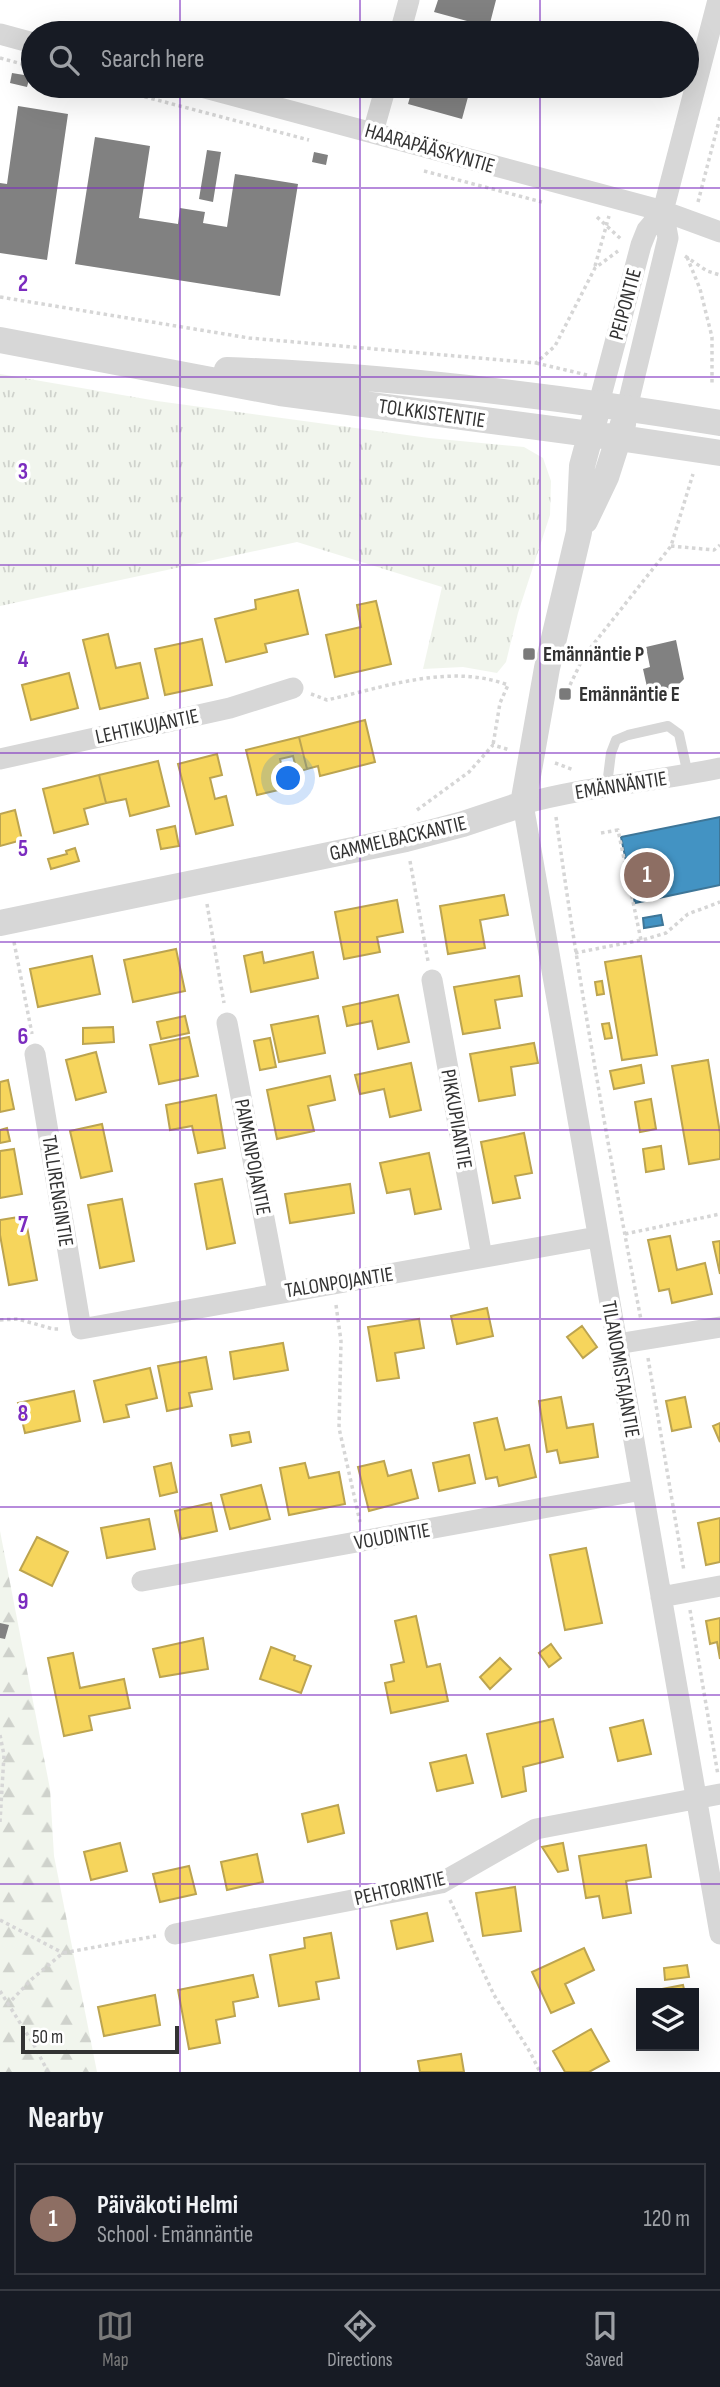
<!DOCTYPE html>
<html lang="en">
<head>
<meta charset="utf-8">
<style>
	body { margin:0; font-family:"Sofia Sans Condensed",sans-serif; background:#242831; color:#f1f3f6 }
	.controls { position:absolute; right:21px; bottom:21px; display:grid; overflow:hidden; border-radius:0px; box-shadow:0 7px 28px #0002 }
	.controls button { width:63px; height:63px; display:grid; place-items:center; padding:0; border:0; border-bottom:2px solid #363941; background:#171b24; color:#f1f3f6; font:35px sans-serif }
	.scale { position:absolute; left:21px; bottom:18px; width:158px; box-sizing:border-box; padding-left:7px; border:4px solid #333; border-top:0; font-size:19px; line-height:24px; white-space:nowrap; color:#333; -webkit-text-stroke:5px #fff; paint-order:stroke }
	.you { position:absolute; left:289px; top:779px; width:24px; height:24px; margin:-18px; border:5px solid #fff; border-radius:50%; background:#1a73e8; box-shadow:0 0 0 10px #1a73e833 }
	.badge { display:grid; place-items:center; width:46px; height:46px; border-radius:50%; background:#7a7a7a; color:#fff; font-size:23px; font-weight:700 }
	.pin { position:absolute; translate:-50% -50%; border:4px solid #fff; box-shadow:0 2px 7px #0006 }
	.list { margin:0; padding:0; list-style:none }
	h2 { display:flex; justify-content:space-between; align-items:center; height:91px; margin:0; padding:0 28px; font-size:30px }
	h2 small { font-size:23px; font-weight:400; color:#9ea1a6 }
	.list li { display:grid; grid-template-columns:46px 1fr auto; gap:21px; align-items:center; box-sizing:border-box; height:112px; margin:0 14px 14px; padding:0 14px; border:2px solid #363941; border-radius:0px }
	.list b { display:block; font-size:26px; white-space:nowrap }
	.list p { margin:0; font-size:23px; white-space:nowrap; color:#9ea1a6 }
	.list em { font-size:23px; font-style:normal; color:#9ea1a6 }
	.icon { flex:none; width:38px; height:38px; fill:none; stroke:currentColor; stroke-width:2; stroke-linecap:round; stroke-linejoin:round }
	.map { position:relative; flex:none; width:720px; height:2072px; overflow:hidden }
	.search { position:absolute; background:#171b24; box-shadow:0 7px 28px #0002; left:21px; right:21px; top:21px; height:77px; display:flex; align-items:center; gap:18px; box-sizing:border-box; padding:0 24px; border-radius:38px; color:#9ea1a6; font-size:26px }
	.sheet { height:217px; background:#171b24 }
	nav { display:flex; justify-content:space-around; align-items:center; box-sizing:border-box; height:98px; border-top:2px solid #363941; background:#171b24; font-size:19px; color:#9ea1a6 }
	nav a { display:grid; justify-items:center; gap:4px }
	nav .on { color:#7a7a7a }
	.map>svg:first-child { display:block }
</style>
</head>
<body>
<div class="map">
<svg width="720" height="2072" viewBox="0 0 720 2072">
	<defs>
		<pattern id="grass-tufts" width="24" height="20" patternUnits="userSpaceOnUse" patternTransform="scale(1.75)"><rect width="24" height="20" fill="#f1f5ed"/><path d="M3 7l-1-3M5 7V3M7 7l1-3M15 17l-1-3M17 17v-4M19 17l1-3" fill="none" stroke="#cfd2cc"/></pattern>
		<pattern id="forest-firs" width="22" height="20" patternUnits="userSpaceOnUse" patternTransform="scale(1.75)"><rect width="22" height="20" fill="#f1f5ed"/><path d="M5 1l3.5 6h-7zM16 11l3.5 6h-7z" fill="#cfd2cc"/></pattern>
	</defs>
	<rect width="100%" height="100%" fill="#fff"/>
	<!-- grass -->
	<path fill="url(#grass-tufts)" d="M0,374L157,401L429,438L524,447L543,458L551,481L550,515L518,613L506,662L497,673L463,667L423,669L442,587L297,542L0,606Z"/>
	<!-- forest -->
	<path fill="url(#forest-firs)" d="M0,1531L50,1789L54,1856L97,2072H0Z"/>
	<!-- homes -->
	<path fill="#f6d55c" stroke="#bca450" stroke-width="2" d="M298,590L308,634L265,644L267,652L226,662L215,619L256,609L255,600Z
		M376,601L391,664L335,677L326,635L361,627L357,605Z
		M108,634L116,668L140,663L148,698L100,709L83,640Z
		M202,639L212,685L165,695L155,649Z
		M69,673L78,708L31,720L22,685Z
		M365,720L375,762L320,776L318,766L307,769L299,737Z
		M299,737L307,769L297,772L293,756L280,759L287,788L257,795L246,750Z
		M217,754L222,775L210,778L215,799L226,796L233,825L196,834L178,764Z
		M158,761L169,806L130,816L126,799L106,803L99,775Z
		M99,775L106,803L84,809L88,824L54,833L43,789Z
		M15,810L22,840L0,846V814Z
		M175,826L179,846L161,849L157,830Z
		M75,848L79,861L51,869L48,859L67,854L66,851Z
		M504,895L508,915L480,920L485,948L448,954L440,906Z
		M397,900L403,932L377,937L380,952L344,959L335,912Z
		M176,949L185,991L133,1002L124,960Z
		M262,952L264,963L313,952L318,978L251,992L244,956Z
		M92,956L100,994L38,1007L30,969Z
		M641,956L657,1055L622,1060L605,962Z
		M519,976L522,996L495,1000L500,1028L463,1034L454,987Z
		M602,981L604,994L597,995L595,982Z
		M398,995L409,1042L378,1049L372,1021L347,1026L343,1007Z
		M185,1016L189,1033L161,1039L157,1022Z
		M318,1016L325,1053L279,1062L271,1025Z
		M609,1023L612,1038L605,1039L602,1024Z
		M113,1027L114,1042L83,1044V1028Z
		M189,1037L198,1076L159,1084L150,1045Z
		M270,1038L276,1067L260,1070L254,1041Z
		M534,1043L538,1063L511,1067L515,1095L479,1101L470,1054Z
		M96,1052L106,1092L76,1100L66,1060Z
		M708,1060L720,1133V1159L689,1164L672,1066Z
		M411,1063L421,1110L390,1117L384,1089L360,1094L355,1075Z
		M641,1065L644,1083L614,1089L610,1071Z
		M330,1076L335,1100L308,1106L314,1131L277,1139L267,1090Z
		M8,1080L14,1109L0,1112V1082Z
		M216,1095L225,1148L198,1153L192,1126L170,1130L166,1105Z
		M651,1099L656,1129L640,1132L635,1102Z
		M102,1124L112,1171L81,1178L70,1131Z
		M7,1128L10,1141L0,1143V1130Z
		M524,1133L532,1173L515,1176L520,1198L493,1203L481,1142Z
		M661,1146L664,1169L646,1172L643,1149Z
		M14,1149L22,1194L0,1198V1151Z
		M429,1153L441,1209L415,1214L410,1189L387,1193L380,1163Z
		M222,1179L235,1243L207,1249L195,1184Z
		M350,1184L354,1213L290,1223L285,1194Z
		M122,1199L134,1261L100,1268L88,1205Z
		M25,1216L37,1280L9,1285L0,1235V1220Z
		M670,1236L677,1270L705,1263L712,1294L672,1303L669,1289L659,1291L648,1240Z
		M720,1241V1274L713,1242Z
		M487,1308L493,1336L457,1344L451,1316Z
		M419,1319L424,1348L395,1353L399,1378L377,1381L368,1327Z
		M582,1326L597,1347L583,1358L567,1337Z
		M283,1343L288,1370L234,1379L230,1352Z
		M206,1357L212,1389L189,1393L192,1406L167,1411L158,1366Z
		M150,1368L157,1398L126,1405L129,1417L104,1422L94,1381Z
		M74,1391L80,1421L25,1433L18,1403Z
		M561,1397L567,1428L593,1424L598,1457L560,1463L557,1450L547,1452L539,1401Z
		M685,1397L691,1427L672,1431L666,1401Z
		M497,1418L505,1450L529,1445L536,1477L499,1486L497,1477L486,1479L474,1423Z
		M720,1423V1442L713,1426Z
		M249,1432L251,1442L232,1446L230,1435Z
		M469,1455L475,1483L439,1491L433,1463Z
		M384,1461L388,1476L411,1470L418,1498L369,1511L358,1467Z
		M171,1463L177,1492L160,1496L154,1467Z
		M305,1463L309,1478L339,1472L345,1504L289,1515L280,1468Z
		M261,1485L270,1519L230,1529L221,1495Z
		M211,1503L217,1531L181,1539L175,1511Z
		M720,1518V1562L706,1565L698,1523Z
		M149,1519L155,1549L107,1558L101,1528Z
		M37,1537L68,1552L52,1586L20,1570Z
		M586,1548L602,1623L565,1630L550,1555Z
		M416,1616L427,1667L440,1664L448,1701L391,1713L385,1683L394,1681L391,1665L404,1662L395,1621Z
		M720,1618V1659L717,1642L710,1644L706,1621Z
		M203,1638L208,1669L160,1677L153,1649Z
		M551,1644L561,1658L549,1667L539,1653Z
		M271,1647L295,1656L294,1660L311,1666L301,1693L260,1679Z
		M73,1653L80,1688L124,1679L130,1708L89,1716L92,1730L64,1736L48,1658Z
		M500,1658L511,1669L490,1689L480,1677Z
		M553,1719L563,1757L523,1767L526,1791L502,1797L487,1734Z
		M643,1720L651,1754L618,1761L610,1728Z
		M466,1755L473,1783L437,1791L430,1763Z
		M338,1805L344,1833L308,1842L302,1814Z
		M120,1843L127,1871L91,1880L84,1852Z
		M563,1843L568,1870L558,1872L542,1847Z
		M646,1845L651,1877L626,1881L631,1913L603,1918L599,1896L586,1898L579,1856Z
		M257,1854L263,1882L227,1890L221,1862Z
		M189,1866L196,1894L160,1902L153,1874Z
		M515,1887L521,1931L483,1936L476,1893Z
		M427,1913L433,1941L397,1949L391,1921Z
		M331,1933L339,1978L316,1982L319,1999L279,2006L270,1955L305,1948L304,1938Z
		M584,1948L594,1970L565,1984L574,2003L551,2013L532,1972Z
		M687,1965L689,1977L665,1980L664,1968Z
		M253,1975L258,1997L233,2002L235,2016L216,2020L220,2043L189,2049L178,1990Z
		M683,1985L685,1993H641V1997V1993Z
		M155,1995L160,2025L104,2036L98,2007Z
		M591,2029L609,2061L589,2072H565L553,2051Z
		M461,2054L464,2072H420L418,2061Z"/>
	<!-- schools -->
	<path fill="#4393c3" stroke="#3e7698" stroke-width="2" d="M720,817V885L635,903L621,837Z
		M661,915L663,925L644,928L643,918Z"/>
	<!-- building -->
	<path fill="#818181" d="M438,0H496L489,27L434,12Z
		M12,73L30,76L27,87L10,83Z
		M413,86H471L462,119L408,104Z
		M18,106L68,114L47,260L0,253V183L7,184Z
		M95,137L150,146L139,218L178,224L180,208L205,212L203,223L227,227L235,174L298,184L280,296L75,264Z
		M207,150L221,152L213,202L199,199Z
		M314,152L328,155L326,165L312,162Z
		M676,640L684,679L672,691L649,696L643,669L650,667L646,647Z
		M0,1623L9,1625L5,1639L0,1638Z"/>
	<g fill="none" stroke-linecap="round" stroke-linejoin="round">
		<!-- path -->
		<path stroke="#d6d6d6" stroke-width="3.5" stroke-dasharray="3.5 3.5" stroke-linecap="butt" d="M0,58L33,67
			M104,86L309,140
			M424,171L542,202
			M698,202L720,117
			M597,217L622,240
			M685,256L707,271L720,275
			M687,257L700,289L712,337V384
			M595,266L609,216
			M0,297L249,338L536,363L555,346L595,268L618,251
			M536,363L587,375
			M671,546L714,550L720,545
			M570,685L584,656L671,546L693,474
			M311,694L327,700C385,687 450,663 508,685L500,703L493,745
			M555,763L574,770
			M417,810L469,772L493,745L510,750
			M556,817C579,985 609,1152 641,1320
			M601,833L618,830L641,940
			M410,861L428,961
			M207,904L224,1003
			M14,942L32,1034
			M575,953L646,939L666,933L688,914L720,902
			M625,1234L720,1214
			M336,1305L341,1341L339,1428L360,1522
			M0,1320L18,1319L53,1329H61
			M648,1358L684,1571
			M690,1610L718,1775
			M0,1735L4,1755L0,1822
			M450,1900L494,1995L530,2052L540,2072
			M0,1920L63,1953
			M0,1991L34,2045L48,2072
			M7,2005L32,1979L63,1953L156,1936"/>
		<!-- service -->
		<path stroke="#d7d7d7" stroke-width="10" d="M607,785L611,753L616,740L628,735L668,726L679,734L688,775"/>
		<!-- minor -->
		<path stroke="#d7d7d7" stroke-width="21" d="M400,33L409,0
			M0,34L33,43
			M198,86L663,211L720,232
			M373,132L386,86
			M599,403L641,245L647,230L663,211
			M627,408L668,238L663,211L718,0
			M0,759L230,708L293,688
			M720,768C654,782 588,786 523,804L720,1934
			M432,980L482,1257
			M227,1023L278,1292
			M35,1054L81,1329L597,1237
			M617,1344L720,1327
			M142,1581L642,1490
			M661,1597L720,1586
			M175,1934L441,1883L536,1829L720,1794"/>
		<!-- tertiary -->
		<path stroke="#d7d7d7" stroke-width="26" d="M0,340L280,393L620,438L720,453
			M227,370C392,376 557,396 720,423
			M585,521L606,477L623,424
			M0,923L406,839L463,824L523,804L547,668L579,532L582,466L599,403"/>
	</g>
	<!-- grid -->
	<path fill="none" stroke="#7b2cbf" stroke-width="2" stroke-opacity="0.55" d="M180,0V33M360,0V33M540,0V33M180,86V2072M360,86V2072M540,86V2072M0,188H720M0,377H720M0,565H720M0,753H720M0,942H720M0,1130H720M0,1319H720M0,1507H720M0,1695H720M0,1884H720"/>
	<!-- markers -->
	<g fill="#7a7a7a" stroke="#fff" stroke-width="2.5">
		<rect x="522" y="647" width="14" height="14" rx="3.5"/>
		<rect x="558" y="687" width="14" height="14" rx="3.5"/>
	</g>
	<g text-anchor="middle" stroke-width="7" stroke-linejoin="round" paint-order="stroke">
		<!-- street labels -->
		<g font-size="21" fill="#333" stroke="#fff">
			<text transform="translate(430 148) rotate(16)" y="7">HAARAPÄÄSKYNTIE</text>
			<text transform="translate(625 304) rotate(-75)" y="7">PEIPONTIE</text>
			<text transform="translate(432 413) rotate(8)" y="7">TOLKKISTENTIE</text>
			<text transform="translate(147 726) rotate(-12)" y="7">LEHTIKUJANTIE</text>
			<text transform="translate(621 785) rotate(-9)" y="7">EMÄNNÄNTIE</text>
			<text transform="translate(398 838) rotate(-13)" y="7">GAMMELBACKANTIE</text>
			<text transform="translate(457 1119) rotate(80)" y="7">PIKKUPIIANTIE</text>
			<text transform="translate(253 1157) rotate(79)" y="7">PAIMENPOJANTIE</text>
			<text transform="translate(58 1191) rotate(81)" y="7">TALLIRENGINTIE</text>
			<text transform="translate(339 1282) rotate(-9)" y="7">TALONPOJANTIE</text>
			<text transform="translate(621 1369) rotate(80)" y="7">TILANOMISTAJANTIE</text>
			<text transform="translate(392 1536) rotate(-10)" y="7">VOUDINTIE</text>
			<text transform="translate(400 1888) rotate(-13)" y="7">PEHTORINTIE</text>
		</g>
		<!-- poi labels -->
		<g font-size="21" font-weight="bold" fill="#333" stroke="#fff" text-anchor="start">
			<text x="543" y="661">Emännäntie P</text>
			<text x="579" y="701">Emännäntie E</text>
		</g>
	</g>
	<g font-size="23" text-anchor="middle" font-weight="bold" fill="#7b2cbf" stroke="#fff" stroke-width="7" stroke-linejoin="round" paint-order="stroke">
		<text x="23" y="291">2</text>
		<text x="23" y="479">3</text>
		<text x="23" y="667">4</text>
		<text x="23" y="856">5</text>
		<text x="23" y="1044">6</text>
		<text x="23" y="1232">7</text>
		<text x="23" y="1421">8</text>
		<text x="23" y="1609">9</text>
	</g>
</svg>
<div class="controls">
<button><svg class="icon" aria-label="layers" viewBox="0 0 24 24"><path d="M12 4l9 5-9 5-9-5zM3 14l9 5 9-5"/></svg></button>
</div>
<div class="scale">50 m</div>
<div class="you"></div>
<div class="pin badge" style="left:647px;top:875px;background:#8d6e63">1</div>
<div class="search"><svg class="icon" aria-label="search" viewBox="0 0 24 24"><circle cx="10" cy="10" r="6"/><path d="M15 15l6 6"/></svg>Search here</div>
</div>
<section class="sheet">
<h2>Nearby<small></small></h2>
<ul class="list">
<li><span class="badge" style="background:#8d6e63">1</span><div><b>Päiväkoti Helmi</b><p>School · Emännäntie</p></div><em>120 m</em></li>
</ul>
</section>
<nav>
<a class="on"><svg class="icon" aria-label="map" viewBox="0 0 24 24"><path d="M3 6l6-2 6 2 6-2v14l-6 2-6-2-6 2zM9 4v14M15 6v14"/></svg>Map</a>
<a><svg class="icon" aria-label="directions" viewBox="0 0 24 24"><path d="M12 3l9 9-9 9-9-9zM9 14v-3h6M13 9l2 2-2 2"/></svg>Directions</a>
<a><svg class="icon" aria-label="saved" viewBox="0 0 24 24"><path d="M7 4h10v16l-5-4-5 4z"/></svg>Saved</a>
</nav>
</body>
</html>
